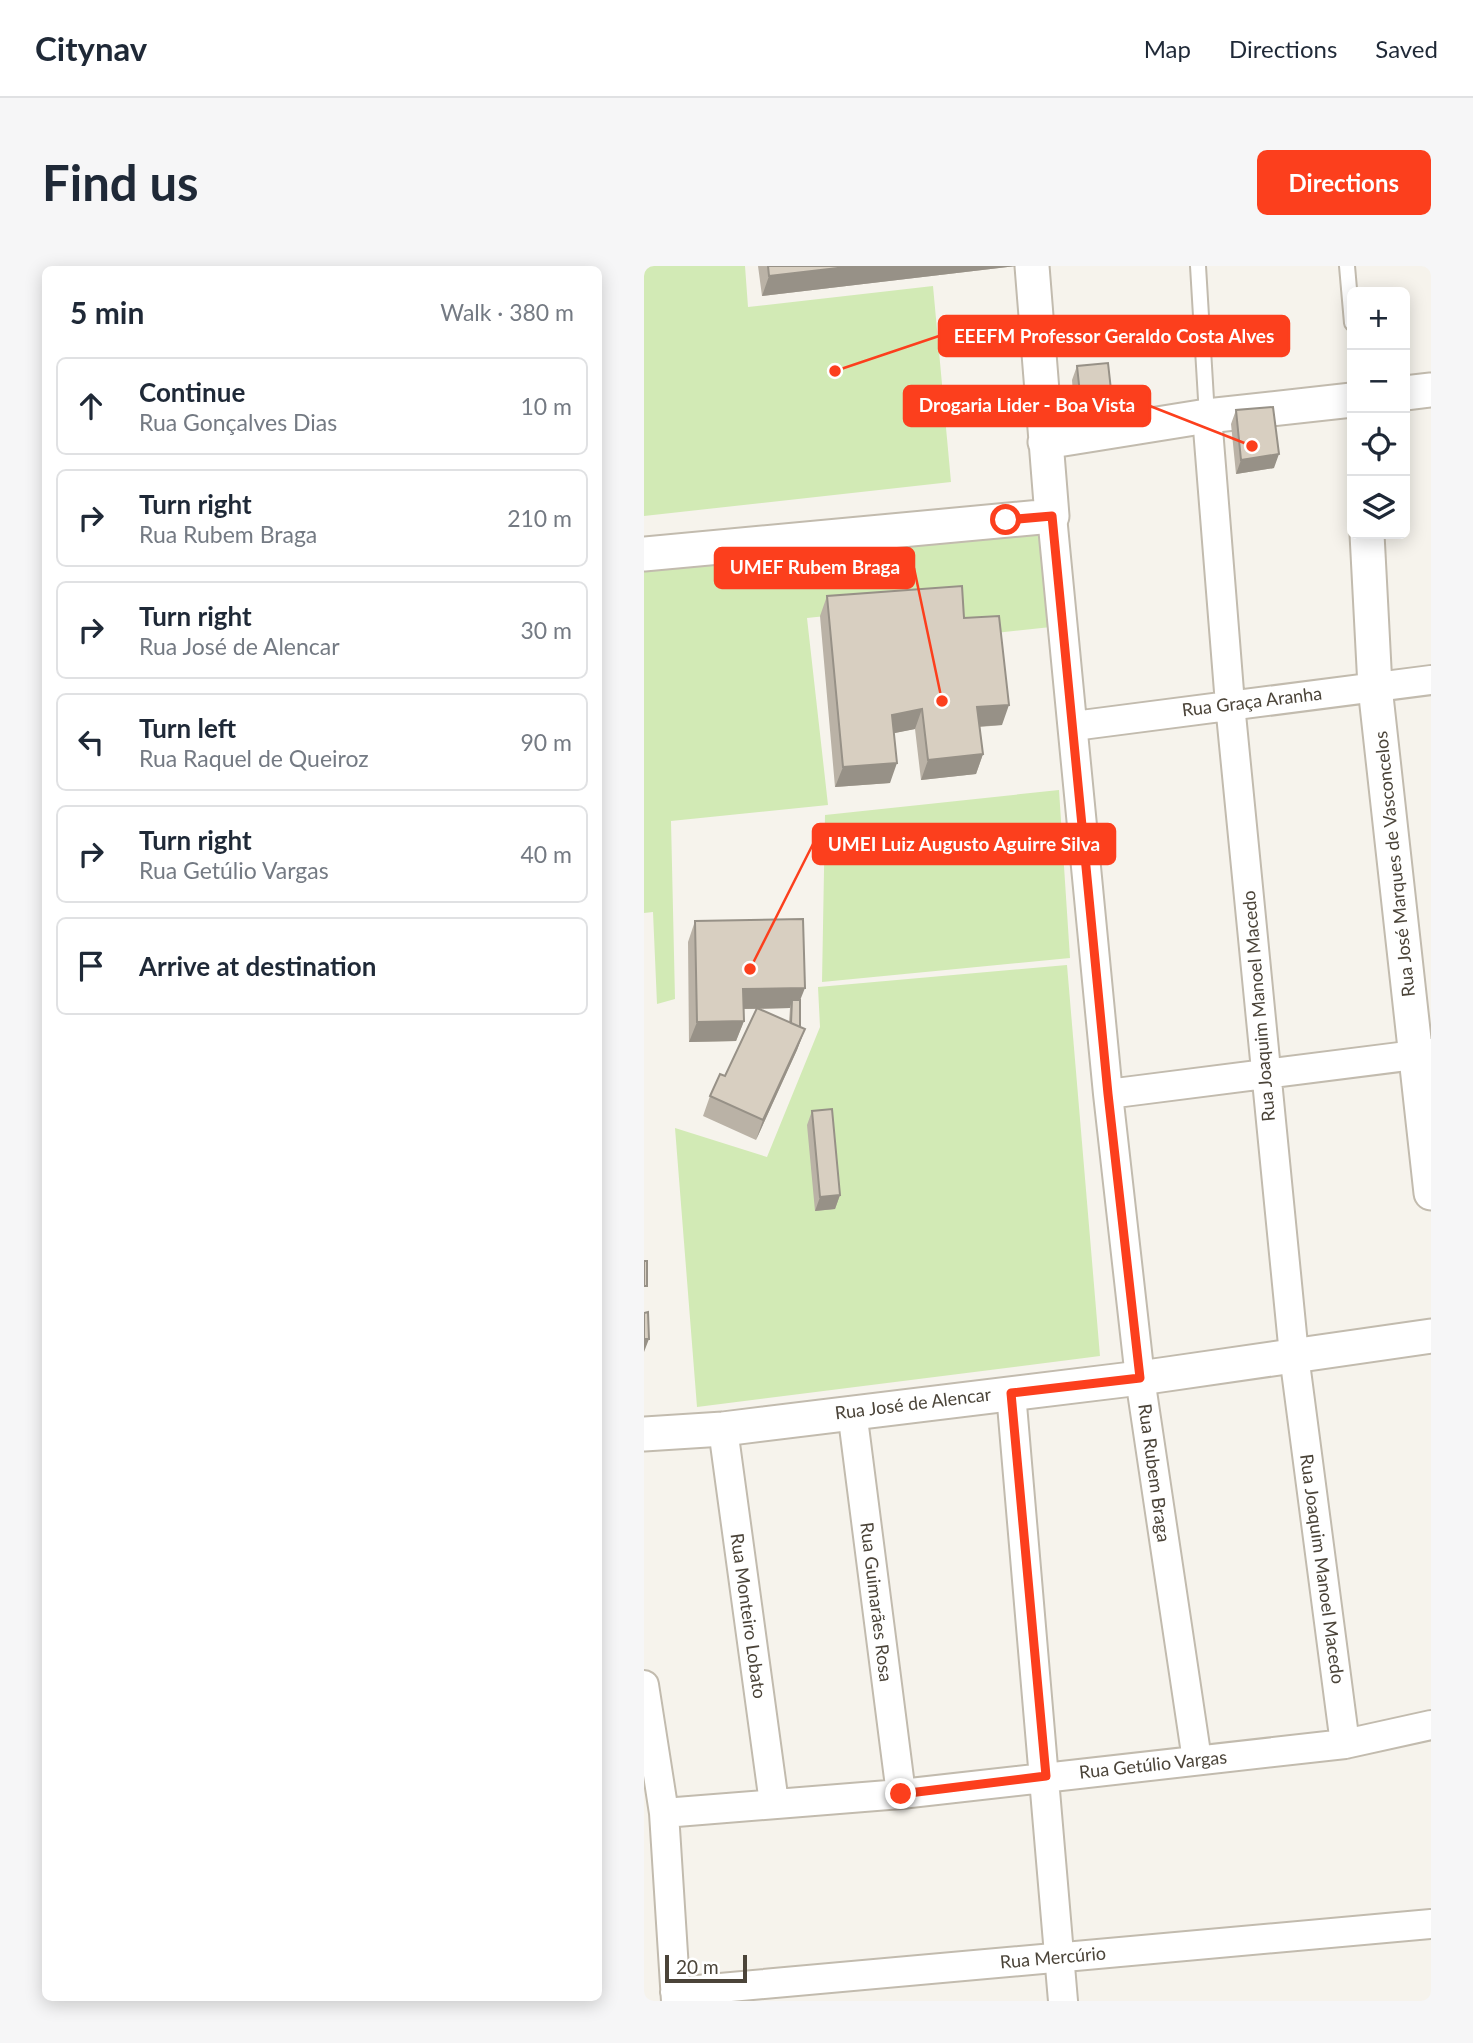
<!DOCTYPE html>
<html lang="en">
<head>
<meta charset="utf-8">
<style>
	body { margin:0; font-family:Lato,sans-serif; background:#f6f6f7; color:#1f2937 }
	.controls { position:absolute; right:21px; top:21px; display:grid; overflow:hidden; border-radius:10px; box-shadow:0 4px 18px #0003 }
	.controls button { width:63px; height:63px; display:grid; place-items:center; padding:0; border:0; border-bottom:2px solid #e0e1e3; background:#fff; color:#1f2937; font:35px sans-serif }
	.scale { position:absolute; left:21px; bottom:18px; width:82px; box-sizing:border-box; padding-left:7px; border:4px solid #4b4439; border-top:0; font-size:19px; line-height:24px; white-space:nowrap; color:#4b4439; -webkit-text-stroke:5px #fff; paint-order:stroke }
	.stop { position:absolute; width:21px; height:21px; margin:-16px; border:5px solid #fc3f1d; border-radius:50%; background:#fff }
	.stop.end { background:#fc3f1d; border-color:#fff; box-shadow:0 2px 7px #0008 }
	.list { margin:0; padding:0; list-style:none }
	h2 { display:flex; justify-content:space-between; align-items:center; height:91px; margin:0; padding:0 28px; font-size:30px }
	h2 small { font-size:23px; font-weight:400; color:#747a83 }
	.list li { display:grid; grid-template-columns:46px 1fr auto; gap:21px; align-items:center; box-sizing:border-box; height:98px; margin:0 14px 14px; padding:0 14px; border:2px solid #e0e1e3; border-radius:10px }
	.list b { display:block; font-size:26px; white-space:nowrap }
	.list p { margin:0; font-size:23px; white-space:nowrap; color:#747a83 }
	.list em { font-size:23px; font-style:normal; color:#747a83 }
	.icon { flex:none; width:38px; height:38px; fill:none; stroke:currentColor; stroke-width:2; stroke-linecap:round; stroke-linejoin:round }
	.map { position:relative; flex:none; width:787px; height:1735px; overflow:hidden; border-radius:10px }
	header { display:flex; align-items:center; gap:42px; box-sizing:border-box; height:98px; padding:0 35px; background:#fff; border-bottom:2px solid #e0e1e3 }
	header strong { font-size:33px }
	nav { display:flex; gap:38px; margin-inline-start:auto; font-size:24px }
	.intro { display:flex; align-items:center; justify-content:space-between; box-sizing:border-box; height:168px; padding:0 42px }
	h1 { margin:0; font-size:49px }
	.button { padding:18px 32px; border-radius:10px; background:#fc3f1d; color:#fff; font-size:24px; font-weight:700 }
	main { display:flex; gap:42px; padding:0 42px }
	aside { flex:1; background:#fff; border-radius:10px; box-shadow:0 4px 18px #0003 }
	.map>svg:first-child { display:block }
</style>
</head>
<body>
<header>
<strong>Citynav</strong>
<nav><a>Map</a><a>Directions</a><a>Saved</a></nav>
</header>
<div class="intro"><h1>Find us</h1><a class="button">Directions</a></div>
<main>
<aside>
<h2>5 min<small>Walk · 380 m</small></h2>
<ul class="list">
<li><svg class="icon" aria-label="ahead" viewBox="0 0 24 24"><path d="M12 20V5M6 11l6-6 6 6"/></svg><div><b>Continue</b><p>Rua Gonçalves Dias</p></div><em>10 m</em></li>
<li><svg class="icon" aria-label="right" viewBox="0 0 24 24"><path d="M7 20v-9h11M14 6l5 5-5 5"/></svg><div><b>Turn right</b><p>Rua Rubem Braga</p></div><em>210 m</em></li>
<li><svg class="icon" aria-label="right" viewBox="0 0 24 24"><path d="M7 20v-9h11M14 6l5 5-5 5"/></svg><div><b>Turn right</b><p>Rua José de Alencar</p></div><em>30 m</em></li>
<li><svg class="icon" aria-label="left" viewBox="0 0 24 24"><path d="M17 20v-9H6M10 6l-5 5 5 5"/></svg><div><b>Turn left</b><p>Rua Raquel de Queiroz</p></div><em>90 m</em></li>
<li><svg class="icon" aria-label="right" viewBox="0 0 24 24"><path d="M7 20v-9h11M14 6l5 5-5 5"/></svg><div><b>Turn right</b><p>Rua Getúlio Vargas</p></div><em>40 m</em></li>
<li><svg class="icon" aria-label="arrive" viewBox="0 0 24 24"><path d="M6 21V4h12l-3 4 3 4H6"/></svg><div><b>Arrive at destination</b></div></li>
</ul>
</aside>
<div class="map">
<svg width="787" height="1735" viewBox="0 0 787 1735">
	<rect width="100%" height="100%" fill="#f6f3ec"/>
	<!-- green -->
	<path fill="#d2eab5" d="M0,0H101L104,41L289,20L307,216L0,250Z
		M396,263L407,361L315,371V336L163,352L184,539L27,555L31,733L13,738L9,646L0,647V303Z
		M415,524L426,692L178,716L181,549Z
		M423,699L456,1090L53,1141L31,862L123,891L176,761L174,721Z"/>
	<g fill="none" stroke-linecap="round" stroke-linejoin="round">
		<!-- service casing -->
		<g stroke="#c2bbae" stroke-width="18">
			<path id="service" d="M554,0L563,150
				M703,0L708,57"/>
		</g>
		<!-- minor casing -->
		<g stroke="#c2bbae" stroke-width="32">
			<path id="minor" d="M563,150L586,438L650,1089L701,1478
				M408,250L464,828L496,1112L553,1494
				M430,460L787,414
				M464,828L787,787
				M367,1127L419,1735
				M208,1145L257,1528
				M79,1163L130,1537
				M0,1419L20,1547L32,1735
				M20,1547L257,1528L701,1478L787,1459
				M31,1726L787,1658"/>
		</g>
		<!-- tertiary casing -->
		<g stroke="#c2bbae" stroke-width="37">
			<path id="tertiary" d="M761,127L787,124
				M401,176L563,150L708,134
				M723,268L731,421L787,927
				M0,288L408,250L388,0
				M0,1168L79,1163L496,1112L787,1070"/>
		</g>
		<!-- service -->
		<use href="#service" stroke="#fff" stroke-width="14"/>
		<!-- minor -->
		<use href="#minor" stroke="#fff" stroke-width="28"/>
		<!-- tertiary -->
		<use href="#tertiary" stroke="#fff" stroke-width="33"/>
	</g>
	<!-- wall -->
	<path fill="#bab2a6" fill-rule="evenodd" d="M114,0H372L118,30Z
		M433,100L467,124L462,138L430,142L428,114Z
		M592,144L630,202L592,208L587,158Z
		M183,330L320,352L358,459L336,461L339,488L332,508L277,514L271,463L250,467L246,517L191,521L176,350Z
		M51,655L156,734V761L161,763L153,784L112,874L59,850L66,830L81,810L112,743H99L100,755L92,775L45,776L44,676ZM146,742L145,756L114,743Z
		M168,845L196,929L191,943L171,945L163,859Z"/>
	<!-- shaded-wall -->
	<path fill="#979187" d="M211,0H372L118,30L125,10Z
		M467,124L462,138L430,142L436,128Z
		M635,188L630,202L592,208L597,194Z
		M365,439L358,459L326,461L333,441Z
		M278,443L271,463L241,469L248,449Z
		M339,488L332,508L277,514L284,494Z
		M253,497L246,517L191,521L199,501Z
		M161,722L153,742L148,734L146,742L92,743L99,723Z
		M100,755L92,775L45,776L53,756Z
		M161,763L153,784L112,874L119,854Z
		M196,929L191,943L171,945L176,931Z
		M0,1073H5L0,1086Z"/>
	<!-- building -->
	<path fill="#d8cfc1" stroke="#979187" stroke-width="2" d="M124,0H211L125,10Z
		M464,97L467,124L436,128L433,100Z
		M629,141L635,188L597,194L592,144Z
		M318,320L320,352L355,350L365,439L333,441L339,488L284,494L278,443L248,449L253,497L199,501L183,330Z
		M159,653L161,722L99,723L100,755L53,756L51,655Z
		M148,734H156V761L147,757Z
		M113,742L161,763L119,854L66,830L76,808L81,810Z
		M188,843L196,929L176,931L168,845Z
		M0,995H3V1020H0Z
		M4,1046L5,1073H0V1047Z"/>
	<g fill="none" stroke-linecap="round" stroke-linejoin="round">
		<!-- route -->
		<path stroke="#fc3f1d" stroke-width="9" d="M257,1528L402,1510L367,1127L496,1112L464,828L408,250L362,254"/>
	</g>
	<g text-anchor="middle" stroke-width="5" stroke-linejoin="round" paint-order="stroke">
		<!-- street labels -->
		<g font-size="18" fill="#4b4439" stroke="#fff">
			<text transform="translate(608 436) rotate(-7)" y="6">Rua Graça Aranha</text>
			<text transform="translate(751 598) rotate(-96)" y="6">Rua José Marques de Vasconcelos</text>
			<text transform="translate(615 740) rotate(-95)" y="6">Rua Joaquim Manoel Macedo</text>
			<text transform="translate(269 1138) rotate(-7)" y="6">Rua José de Alencar</text>
			<text transform="translate(510 1207) rotate(82)" y="6">Rua Rubem Braga</text>
			<text transform="translate(678 1303) rotate(82)" y="6">Rua Joaquim Manoel Macedo</text>
			<text transform="translate(232 1336) rotate(83)" y="6">Rua Guimarães Rosa</text>
			<text transform="translate(104 1350) rotate(82)" y="6">Rua Monteiro Lobato</text>
			<text transform="translate(509 1499) rotate(-6)" y="6">Rua Getúlio Vargas</text>
			<text transform="translate(409 1692) rotate(-5)" y="6">Rua Mercúrio</text>
		</g>
	</g>
	<!-- callouts -->
	<path fill="none" stroke="#fc3f1d" stroke-width="2.5" d="M191 105L295 70M608 180L506 140M298 435L270 302M106 703L169 578"/>
	<g fill="#fc3f1d" stroke="#fff" stroke-width="2.5">
		<circle cx="191" cy="105" r="7"/>
		<circle cx="608" cy="180" r="7"/>
		<circle cx="298" cy="435" r="7"/>
		<circle cx="106" cy="703" r="7"/>
	</g>
	<g fill="#fc3f1d" stroke="#fc3f1d" stroke-width="2.5">
		<rect x="295" y="50" width="350" height="40" rx="7"/>
		<rect x="260" y="120" width="246" height="40" rx="7"/>
		<rect x="71" y="282" width="199" height="40" rx="7"/>
		<rect x="169" y="558" width="302" height="40" rx="7"/>
	</g>
	<g font-size="19" text-anchor="middle" font-weight="bold" fill="#fff">
		<text x="470" y="77">EEEFM Professor Geraldo Costa Alves</text>
		<text x="383" y="146">Drogaria Lider - Boa Vista</text>
		<text x="171" y="308">UMEF Rubem Braga</text>
		<text x="320" y="585">UMEI Luiz Augusto Aguirre Silva</text>
	</g>
</svg>
<div class="controls">
<button>+</button>
<button>−</button>
<button><svg class="icon" aria-label="locate" viewBox="0 0 24 24"><circle cx="12" cy="12" r="6"/><path d="M12 2v4M12 18v4M2 12h4M18 12h4"/></svg></button>
<button><svg class="icon" aria-label="layers" viewBox="0 0 24 24"><path d="M12 4l9 5-9 5-9-5zM3 14l9 5 9-5"/></svg></button>
</div>
<div class="scale">20 m</div>
<div class="stop" style="left:362px;top:254px"></div>
<div class="stop end" style="left:257px;top:1528px"></div>
</div>
</main>
</body>
</html>
